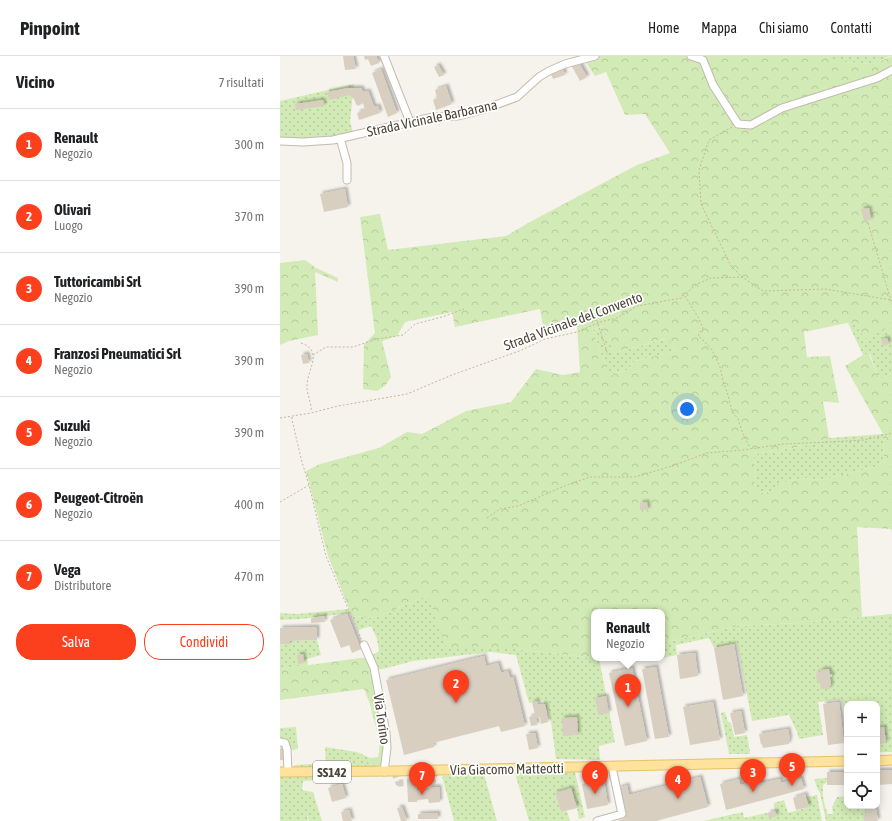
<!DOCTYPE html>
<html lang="it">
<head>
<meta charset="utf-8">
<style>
	body { margin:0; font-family:"Asap Condensed",sans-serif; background:#f6f6f6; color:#202124 }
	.controls { position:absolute; right:12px; bottom:12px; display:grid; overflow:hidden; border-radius:8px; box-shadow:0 2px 10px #0003 }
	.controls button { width:36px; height:36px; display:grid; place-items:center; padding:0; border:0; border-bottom:1px solid #e0e0e0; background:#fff; color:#202124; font:20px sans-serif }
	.you { position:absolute; left:407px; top:353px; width:14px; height:14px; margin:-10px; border:3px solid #fff; border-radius:50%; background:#1a73e8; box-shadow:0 0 0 6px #1a73e833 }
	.badge { display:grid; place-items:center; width:26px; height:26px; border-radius:50%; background:#fc3f1d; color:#fff; font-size:13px; font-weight:700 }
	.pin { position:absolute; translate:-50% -33px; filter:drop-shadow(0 1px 2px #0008) }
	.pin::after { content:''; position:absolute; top:21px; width:14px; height:12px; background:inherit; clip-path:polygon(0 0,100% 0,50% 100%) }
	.popup { position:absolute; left:311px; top:553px; width:74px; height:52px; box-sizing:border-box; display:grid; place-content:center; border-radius:8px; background:#fff; filter:drop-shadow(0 1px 3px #0005); font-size:13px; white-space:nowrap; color:#757577 }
	.popup b { font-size:15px; color:#202124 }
	.popup::after { content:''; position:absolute; left:50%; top:100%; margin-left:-8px; border:8px solid transparent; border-top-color:#fff }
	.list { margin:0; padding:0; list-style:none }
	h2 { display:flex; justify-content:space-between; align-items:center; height:52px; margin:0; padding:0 16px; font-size:17px }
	h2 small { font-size:13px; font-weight:400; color:#757577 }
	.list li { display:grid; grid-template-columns:26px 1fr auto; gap:12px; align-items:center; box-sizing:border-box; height:72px; padding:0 16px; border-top:1px solid #e0e0e0 }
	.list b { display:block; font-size:15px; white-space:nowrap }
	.list p { margin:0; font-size:13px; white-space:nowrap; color:#757577 }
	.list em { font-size:13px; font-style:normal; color:#757577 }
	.actions { display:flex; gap:8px; padding:12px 16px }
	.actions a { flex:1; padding:9px 0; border:1px solid #fc3f1d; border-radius:16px; text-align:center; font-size:14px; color:#fc3f1d }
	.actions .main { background:#fc3f1d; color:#fff }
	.icon { flex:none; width:22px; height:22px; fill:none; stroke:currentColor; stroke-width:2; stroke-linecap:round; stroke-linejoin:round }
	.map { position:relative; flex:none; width:612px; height:765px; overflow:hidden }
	header { display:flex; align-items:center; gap:24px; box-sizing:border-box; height:56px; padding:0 20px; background:#fff; border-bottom:1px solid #e0e0e0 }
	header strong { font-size:19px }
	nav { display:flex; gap:22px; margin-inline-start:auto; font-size:14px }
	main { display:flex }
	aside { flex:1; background:#fff }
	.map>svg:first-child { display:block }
</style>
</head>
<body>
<header>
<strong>Pinpoint</strong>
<nav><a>Home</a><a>Mappa</a><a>Chi siamo</a><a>Contatti</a></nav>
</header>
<main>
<aside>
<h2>Vicino<small>7 risultati</small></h2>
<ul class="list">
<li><span class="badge">1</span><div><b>Renault</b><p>Negozio</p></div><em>300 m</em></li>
<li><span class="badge">2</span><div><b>Olivari</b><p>Luogo</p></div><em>370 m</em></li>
<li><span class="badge">3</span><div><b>Tuttoricambi Srl</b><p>Negozio</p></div><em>390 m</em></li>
<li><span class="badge">4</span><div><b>Franzosi Pneumatici Srl</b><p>Negozio</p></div><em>390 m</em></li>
<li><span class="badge">5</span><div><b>Suzuki</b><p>Negozio</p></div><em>390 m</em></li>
<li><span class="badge">6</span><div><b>Peugeot-Citroën</b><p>Negozio</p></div><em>400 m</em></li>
<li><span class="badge">7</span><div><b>Vega</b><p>Distributore</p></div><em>470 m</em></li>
</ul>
<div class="actions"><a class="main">Salva</a><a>Condividi</a></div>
</aside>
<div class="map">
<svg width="612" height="765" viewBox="0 0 612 765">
	<defs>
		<pattern id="grass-dots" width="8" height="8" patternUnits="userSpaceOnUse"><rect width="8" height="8" fill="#d2eab5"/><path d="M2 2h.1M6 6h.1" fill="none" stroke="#b6ca9c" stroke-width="1.8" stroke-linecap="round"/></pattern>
		<pattern id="forest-crowns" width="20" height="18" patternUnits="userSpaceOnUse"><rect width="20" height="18" fill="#d2eab5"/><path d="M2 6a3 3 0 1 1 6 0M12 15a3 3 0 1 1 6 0" fill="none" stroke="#b6ca9c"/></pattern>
		<filter id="shadow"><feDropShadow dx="2.5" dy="-2.5" stdDeviation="1" flood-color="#0004"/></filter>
	</defs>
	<rect width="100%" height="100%" fill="#f6f3ec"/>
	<!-- grass -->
	<path fill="url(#grass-dots)" d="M547,0H610L593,8L549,5Z
		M74,28L70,66L74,79L0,85V45Z
		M572,266L607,272L612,287V318L599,323L590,298L583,299L568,267Z
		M323,270L334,297L388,282L396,295L355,305L347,314L331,319L326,312L313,274Z
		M603,378L604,409L541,424L522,422L497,428L493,436L475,437L474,398L519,391L531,388L549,382Z
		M148,539L236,593L311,602H319L335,686L319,690L320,704L276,703L271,665L263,644L249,647L236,599L211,596L133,605L103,613L94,614L88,602L99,595L97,583L91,570L78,574L72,560L70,557L20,563L0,564V557L17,558L69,553L72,560L95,562Z
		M612,558V696H597V648H567V671L562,643L538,646L543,679L519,683L517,676L509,659L472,665L457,586L454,588L434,592L429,582L396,589L397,599L382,602V587L458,570L519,567Z
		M37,584L41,599L27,603L28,609L0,613V588H9L10,585Z
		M445,656L448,666L451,667L454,681L467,679L470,696L469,698H449L441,657Z
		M16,671L18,693L9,694L8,685L0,683V672Z
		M45,691L77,696L90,702L87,708L101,710L14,712L15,709L46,707Z
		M295,716L305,761L299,763L297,752L275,737L281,756L287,755L290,765H249L235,717Z
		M204,718L217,765H174L162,720Z
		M0,721H37V724L23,725L22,734L33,736L42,765H29L27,758L28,765H0Z
		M547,722V726L543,729C542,739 544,749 548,758H553L552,751L557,741L567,740V750H594L586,751L587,757L584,765H546L540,737L538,734L534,723Z
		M537,739L542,765H423L463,756L464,762L495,755L494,747L504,744L508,757L529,751L526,741Z"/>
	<!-- forest -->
	<path fill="url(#forest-crowns)" fill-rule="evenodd" d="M307,0H547L550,5L593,8L612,0V287L607,272L586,283L572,266L524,276L527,301L550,300L559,347L543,345L549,382L531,388L519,391L474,398L475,437L493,436L497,428L522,422L541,424L604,409L603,378L565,310L583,299L589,298L599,323L612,318V476L611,473L577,471L582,561L519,567L458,570L382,587V556H314V602H311L236,593L166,591L148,539L95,562L72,560L48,500L26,415L40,408L99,392L127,376L142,378L186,355L231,346L256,313L283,319L300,316L297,269L264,276L260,253L175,271L172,256L125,266L117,280L102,285L111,321L105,330L97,335L83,333L84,288L95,277L80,161L100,158L108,194L226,180L250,166L357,109L390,97L365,58L345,59L326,16L315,20L305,5ZM322,270L334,297L387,282L396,295L355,305L347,314L332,319L326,312L313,274Z
		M25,204L36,212L58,222V226L35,216L38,279L9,285L0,289V207Z
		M80,602H88L94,614L103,677L104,701L101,710L86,708L90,702L98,701C102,686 96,672 92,657C91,654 91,651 90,648C88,643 86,638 84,633L0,644V613Z"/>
	<!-- building -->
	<path fill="#d8cfc1" filter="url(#shadow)" d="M63,0H73L76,13L65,14Z
		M84,0H96L99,7L91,10L88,3L85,4Z
		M298,5L307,21L300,25L291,9Z
		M158,9L164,19L159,21L154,11Z
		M282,11L285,19L273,23L270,16Z
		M101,13L117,57L108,61L92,17Z
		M166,30L172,48L156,54L153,44L157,42L155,34Z
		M68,32H81L83,36L88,35L94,51L98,50L100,57L79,64L77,57L85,54L83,47L78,50L76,48L74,43L69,39L49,44L47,36Z
		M43,44L44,50L16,54L15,48Z
		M65,133L68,151L44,156L40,138Z
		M589,152L591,164L584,165L581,153Z
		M607,282L609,288L603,290L601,284Z
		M27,298L29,307L23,308L21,299Z
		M367,446L368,454H360V447Z
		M67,558L81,593L72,597L69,589L61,592L50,564Z
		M44,560L45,566L31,567V562Z
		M37,571V584L10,585V588H0V572Z
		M454,588L463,640L443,644L434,592Z
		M415,597L418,620L400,623L397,599Z
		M23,598L24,607L18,608L17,599Z
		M204,600L206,610L218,607L221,617L228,615L230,622L233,621L245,670L221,676L219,670L153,687L154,691L124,699L106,624Z
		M376,611L389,681L375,683L362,613Z
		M352,612L367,685L345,690L329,617Z
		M549,613L550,618H552V621H550L551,630H550V633H541L540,626H537L536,617L540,616V614Z
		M326,640L329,657L318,659L315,642Z
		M257,645L258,649L265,648L268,666L261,668L260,661L256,662L257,669L251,670L249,661L255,659L252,646Z
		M433,646L440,684L410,689L403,651Z
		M559,646L564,687L548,689L543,648Z
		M461,655L465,677L455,679L450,657Z
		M297,661L298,679L283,680L282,662Z
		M604,671L606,687L597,688V672Z
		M508,673L510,684H509V688L483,692L482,688L481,689L479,678Z
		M255,677L258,692L249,694L246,678Z
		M0,692H4L5,704H0Z
		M597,714H612V728L597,729Z
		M547,716H567V729H547Z
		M420,721L428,751L376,765H337L346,762L338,732L347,729L349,739Z
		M521,722L524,733L446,754L440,728L459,723L460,729L480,724L481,727L500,723L501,727Z
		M137,723V735L149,734L148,731H159L160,746L149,747L148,743L137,744V746H128L127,724Z
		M324,724L328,749L307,753L302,728Z
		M62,728L66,742L52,746L48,732Z
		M291,732L297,752L281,756L275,737Z
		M525,738L529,751L516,754L513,742Z
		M594,750L595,754L596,753L598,765H584L583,758L587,757L586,751Z
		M122,751L127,765H121L117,752Z
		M69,754L72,765H63L61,756Z
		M495,755L497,760L489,762L488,757Z
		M158,757V763H138V758Z"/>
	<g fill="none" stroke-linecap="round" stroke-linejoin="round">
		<!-- minor-tunnel -->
		<path stroke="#d4d0c8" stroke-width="7" stroke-dasharray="7 3.5" stroke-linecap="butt" d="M114,715L119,727L152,726L155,714"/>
		<!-- minor casing -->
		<g stroke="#c2bbae" stroke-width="9">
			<path id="minor" d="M104,0L130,66
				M411,0L423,4L433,29L458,68L471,69L502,52L597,22L612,14
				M60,82L67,107V124
				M0,85L23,86L53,84L153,61L178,60L202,54L237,41L259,21L269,15L285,8L315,0
				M84,589L94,612L106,677L107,692L104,716
				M0,686L5,687L7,693L8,716
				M317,765L342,758L332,711"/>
		</g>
		<!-- major casing -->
		<g stroke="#e6c16a" stroke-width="11">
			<path id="major" d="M597,705L612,704
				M0,716L114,715L567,705"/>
		</g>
		<!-- path -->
		<path stroke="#c4b79f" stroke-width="1" stroke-dasharray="2 2" stroke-linecap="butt" d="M452,71L429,84L419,114L421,148L451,210L462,221
			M588,167L612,248
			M405,240L418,261L423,272L418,280L424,285L432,294L440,311L443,325L448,339L452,355L458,363L463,378L470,392
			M318,268L328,299
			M21,287C45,295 26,315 27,331C27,339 32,347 31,356
			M33,299L46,291H73L97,283L123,279L135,268L162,261L184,253
			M12,361V364L22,406L29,429L46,500L81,583
			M0,362L31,357L58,350L127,338L172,319L242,294L265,283L297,276L320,266L337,262L357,250L401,242L417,228L431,222L462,221L483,235L545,233L611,244
			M0,446L29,429
			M207,462L220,453L238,450L287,429L310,421H355L392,410L427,397L463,394L503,388L549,386L584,384L612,377"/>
		<!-- minor -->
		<use href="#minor" stroke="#fff" stroke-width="7"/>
		<!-- major -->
		<use href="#major" stroke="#ffe39c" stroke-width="9"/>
	</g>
	<g text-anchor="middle" stroke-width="3.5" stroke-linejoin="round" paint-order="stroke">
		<!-- shield labels -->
		<rect fill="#fff" stroke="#817c74" stroke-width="1" x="33" y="705" width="38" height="22" rx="3"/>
		<g font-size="13" font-weight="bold" fill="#4b4439">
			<text x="52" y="721">SS142</text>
		</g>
		<!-- street labels -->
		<g font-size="14" fill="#4b4439" stroke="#fff">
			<text transform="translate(152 62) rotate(-12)" y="5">Strada Vicinale Barbarana</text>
			<text transform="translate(293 265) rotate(-20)" y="5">Strada Vicinale del Convento</text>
			<text transform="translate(102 663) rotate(82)" y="5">Via Torino</text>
			<text transform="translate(227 713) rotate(-1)" y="5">Via Giacomo Matteotti</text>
		</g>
	</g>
</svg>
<div class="controls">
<button>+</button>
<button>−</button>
<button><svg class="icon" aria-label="locate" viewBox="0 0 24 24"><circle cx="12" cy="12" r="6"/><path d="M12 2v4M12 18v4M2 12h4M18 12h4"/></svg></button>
</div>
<div class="you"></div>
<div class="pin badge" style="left:348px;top:651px">1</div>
<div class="popup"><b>Renault</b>Negozio</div>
<div class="pin badge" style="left:176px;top:647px">2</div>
<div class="pin badge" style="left:473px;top:736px">3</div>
<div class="pin badge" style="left:398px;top:743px">4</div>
<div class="pin badge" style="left:512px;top:730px">5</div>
<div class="pin badge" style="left:315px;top:738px">6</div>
<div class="pin badge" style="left:142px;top:739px">7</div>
</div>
</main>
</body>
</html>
